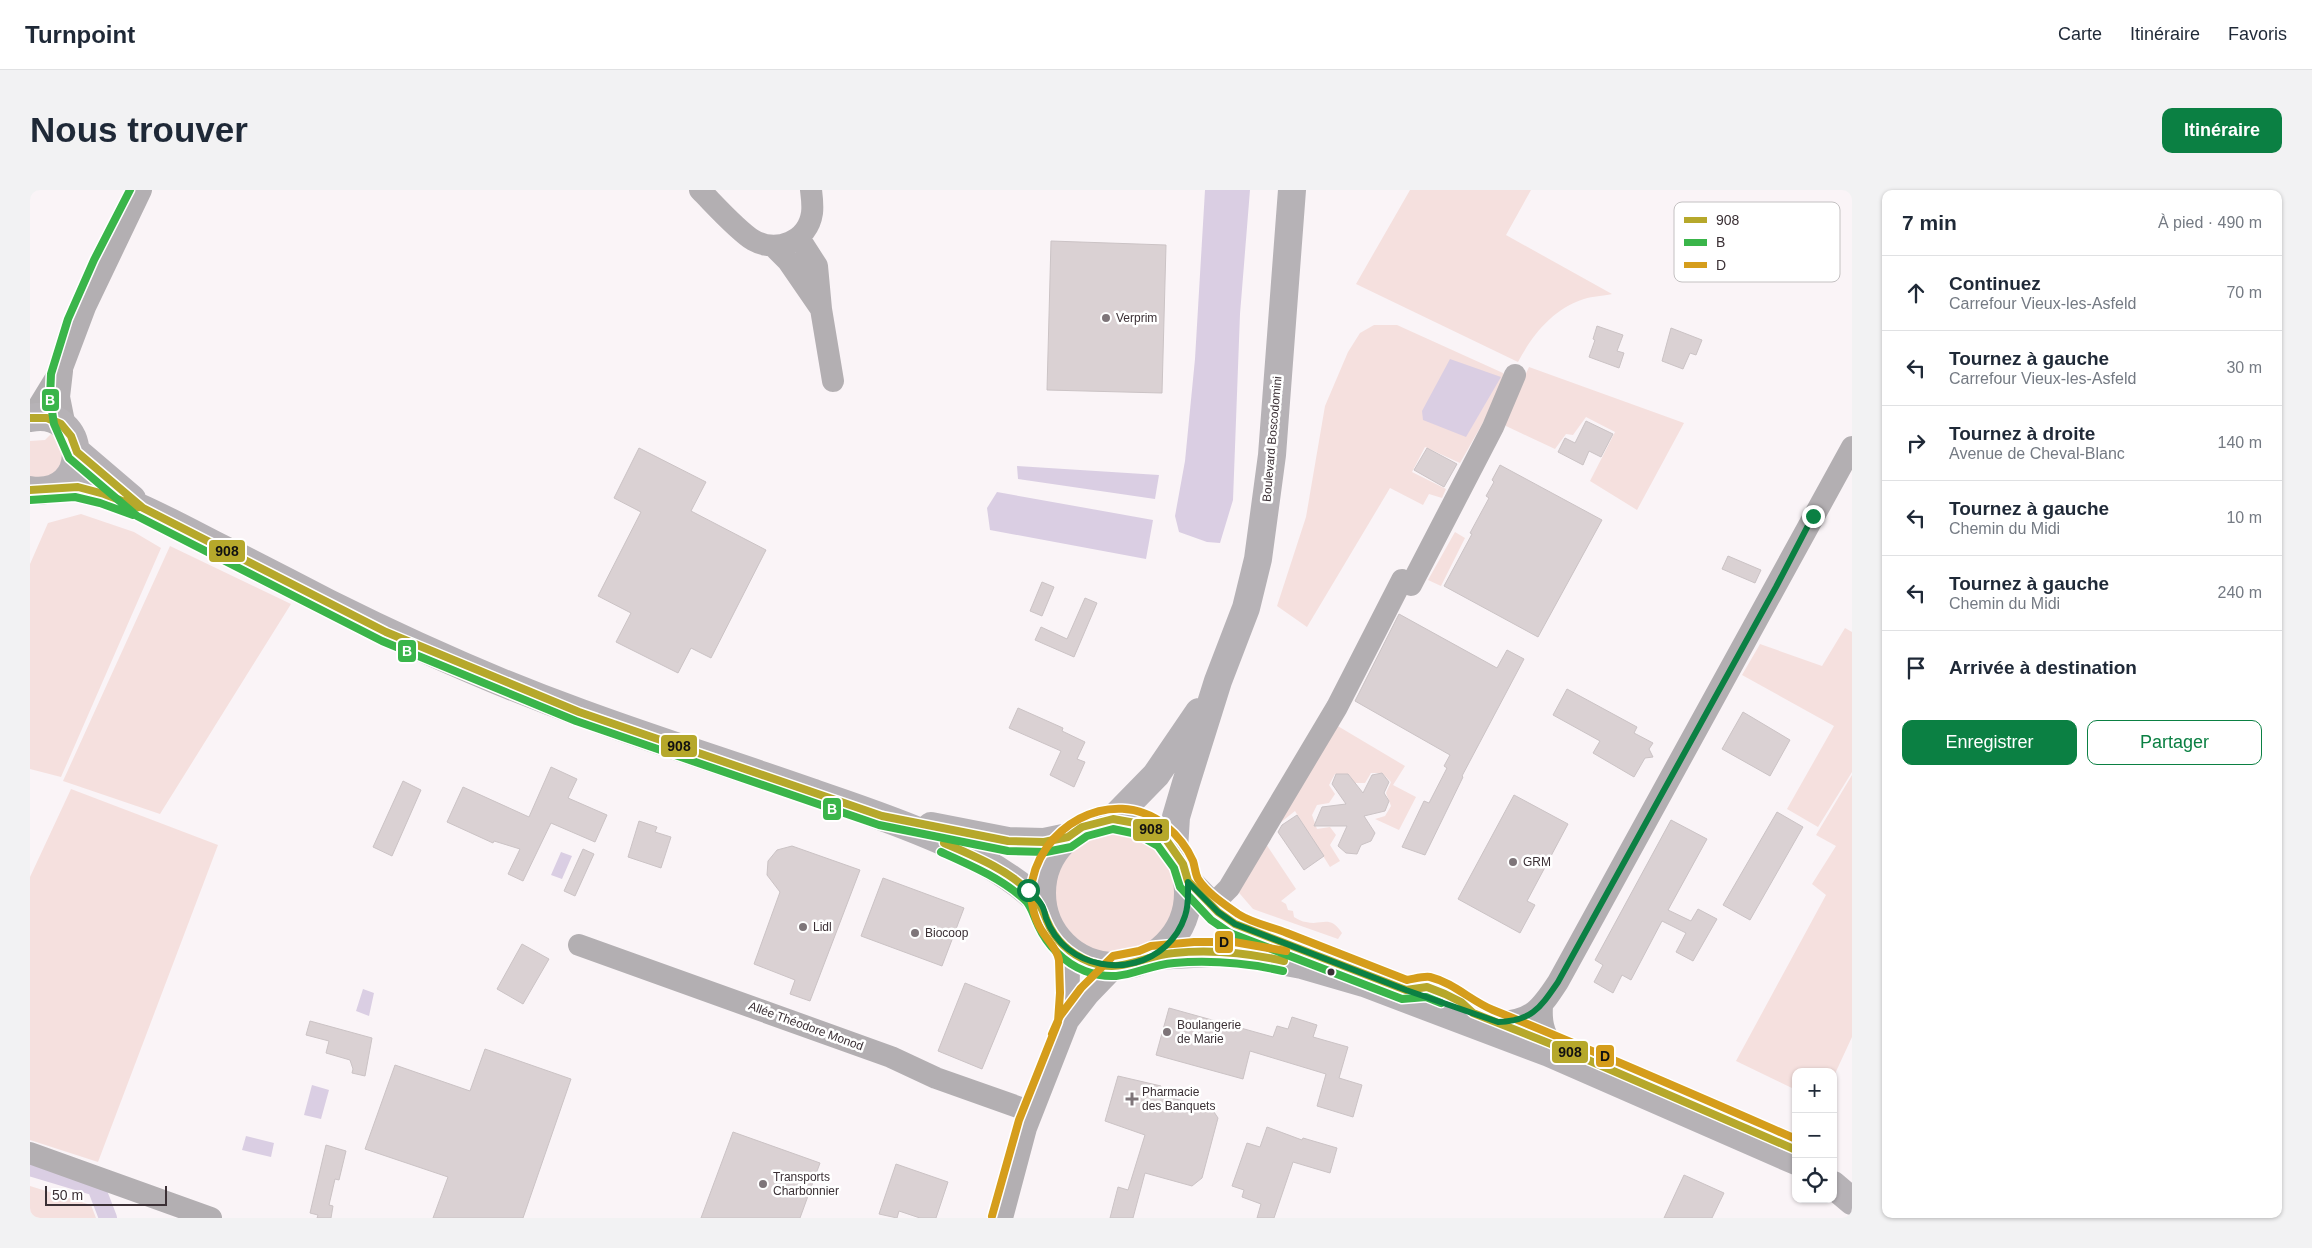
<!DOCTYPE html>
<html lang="fr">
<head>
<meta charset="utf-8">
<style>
	body { margin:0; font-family:Helvetica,sans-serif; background:#f2f2f3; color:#1f2937 }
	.controls { position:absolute; right:15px; bottom:15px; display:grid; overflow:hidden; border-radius:10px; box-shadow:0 1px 4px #0004 }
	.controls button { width:45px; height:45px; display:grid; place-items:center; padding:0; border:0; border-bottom:1px solid #e0e1e3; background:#fff; color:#1f2937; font:25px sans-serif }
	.scale { position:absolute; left:15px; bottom:12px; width:122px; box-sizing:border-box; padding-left:5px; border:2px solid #3b3035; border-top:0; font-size:14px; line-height:18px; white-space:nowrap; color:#3b3035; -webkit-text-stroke:4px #fff; paint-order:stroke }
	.stop { position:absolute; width:15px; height:15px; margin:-11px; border:4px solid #0b8043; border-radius:50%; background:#fff }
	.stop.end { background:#0b8043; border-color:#fff; box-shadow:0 1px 5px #0008 }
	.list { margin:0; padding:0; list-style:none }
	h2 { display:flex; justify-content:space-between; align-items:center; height:65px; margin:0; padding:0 20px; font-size:21px }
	h2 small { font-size:16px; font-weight:400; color:#747a83 }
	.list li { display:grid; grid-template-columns:32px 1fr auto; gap:15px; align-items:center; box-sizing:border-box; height:75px; padding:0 20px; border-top:1px solid #e0e1e3 }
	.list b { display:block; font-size:19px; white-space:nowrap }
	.list p { margin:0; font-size:16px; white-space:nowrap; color:#747a83 }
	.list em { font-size:16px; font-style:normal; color:#747a83 }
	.actions { display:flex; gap:10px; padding:15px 20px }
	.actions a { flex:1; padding:11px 0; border:1px solid #0b8043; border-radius:10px; text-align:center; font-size:18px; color:#0b8043 }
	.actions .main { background:#0b8043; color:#fff }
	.icon { flex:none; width:28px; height:28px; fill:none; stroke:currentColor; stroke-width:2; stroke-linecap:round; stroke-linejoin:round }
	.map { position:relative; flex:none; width:1822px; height:1028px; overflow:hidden; border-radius:10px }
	header { display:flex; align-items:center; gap:30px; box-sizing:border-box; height:70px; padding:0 25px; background:#fff; border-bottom:1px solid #e0e1e3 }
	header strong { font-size:24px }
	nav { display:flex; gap:28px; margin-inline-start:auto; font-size:18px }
	.intro { display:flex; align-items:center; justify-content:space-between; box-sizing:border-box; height:120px; padding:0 30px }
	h1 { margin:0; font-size:35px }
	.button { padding:12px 22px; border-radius:10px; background:#0b8043; color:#fff; font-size:18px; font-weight:700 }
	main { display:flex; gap:30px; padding:0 30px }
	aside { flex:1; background:#fff; border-radius:10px; box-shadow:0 1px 4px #0004 }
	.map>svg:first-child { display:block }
</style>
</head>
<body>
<header>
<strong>Turnpoint</strong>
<nav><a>Carte</a><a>Itinéraire</a><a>Favoris</a></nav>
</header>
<div class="intro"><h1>Nous trouver</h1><a class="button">Itinéraire</a></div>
<main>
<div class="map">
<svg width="1822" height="1028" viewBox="0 0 1822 1028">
	<rect width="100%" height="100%" fill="#faf4f7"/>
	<!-- green -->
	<path fill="#f5e0de" d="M1380,0H1501L1476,45L1582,104C1573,106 1563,106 1554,109C1523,119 1503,144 1488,172L1326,94Z
		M1344,135H1367L1473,183L1476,192L1430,273L1395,257L1382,282L1416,299L1412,308L1399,304L1393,315L1360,298L1277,437L1247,416L1276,327L1295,216L1318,162L1330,143Z
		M1499,177L1654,233L1607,320L1560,291L1585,242L1556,227L1543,245L1536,244L1525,259L1476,236L1474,231Z
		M23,242L29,248L35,268L22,286L0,288V251L15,250Z
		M51,324L104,342L131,358L31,587L0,579V374L18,333Z
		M1425,342L1435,348L1411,396L1398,390Z
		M140,356L261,414L130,624L33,591Z
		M1815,438L1822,442V582L1788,637L1757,619L1804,536L1712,485L1730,454L1792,476Z
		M1301,532L1375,576L1363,595L1386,607L1369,640L1345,629L1355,626L1361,616L1356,603L1361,592L1352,583H1341L1335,593H1325L1318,584H1305L1299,595L1305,604L1299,613L1287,615L1282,625L1287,639L1300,637L1306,645L1300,655L1310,671L1300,677L1265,621L1240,641Z
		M1822,585V847L1803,888V882H1766V900L1706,871L1796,705L1782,694L1806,656L1786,645Z
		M41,599L188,655L68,972L0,950V687Z
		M1024 705a61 61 0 1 1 122 0a61 61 0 1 1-122 0Z
		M1236,654L1266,699L1251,711L1256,714L1258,720L1263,721L1264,727C1268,729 1272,732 1276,732C1293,736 1299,724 1312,743L1308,749L1223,719L1204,697Z
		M0,996L61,1015L66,1028H0Z"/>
	<!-- water -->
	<path fill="#dacee3" d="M1175,0H1220L1210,124L1203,310L1190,353L1177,352L1149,342L1145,326L1155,271L1165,169Z
		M1420,169L1471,187L1436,247L1393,230L1392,221Z
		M987,276L1129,285L1125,309L988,289Z
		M967,302L1123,330L1116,369L960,340L957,318Z
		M531,662L542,666L532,689L521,685Z
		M333,799L344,803L339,826L326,821Z
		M282,895L299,900L291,929L274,925Z
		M216,946L244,953L241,967L212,960Z"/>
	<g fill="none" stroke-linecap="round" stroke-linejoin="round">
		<!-- canal -->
		<path stroke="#dacee3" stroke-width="18" d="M0,977L66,997L78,1028"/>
	</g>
	<!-- building -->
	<path fill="#dad1d3" stroke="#cbc3c5" d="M1021,51L1136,55L1132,203L1017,200Z
		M1567,136L1593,145L1587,161L1594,163L1589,178L1559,167L1565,150L1563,149Z
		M1641,138L1672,150L1666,165L1660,163L1653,179L1632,171Z
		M1556,231L1583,244L1571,267L1559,261L1553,275L1528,262L1535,248L1545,253Z
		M609,258L676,292L661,321L736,360L681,468L661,458L648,483L586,452L601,423L568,406L611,322L584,308Z
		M1397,258L1427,274L1414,297L1384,280Z
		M1470,275L1572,330L1508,447L1414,396L1442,344L1440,343L1459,308L1456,306L1464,292L1462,290Z
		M1698,366L1731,380L1725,393L1692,379Z
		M1012,392L1024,397L1012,426L1000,421Z
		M1055,408L1067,413L1044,467L1005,450L1011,437L1037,449Z
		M1369,424L1467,478L1477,460L1494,469L1432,586L1433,587L1395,665L1372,657L1394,611L1399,613L1417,578L1414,576L1420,565L1325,511Z
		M1537,499L1607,537L1604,543L1623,553L1619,559L1623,567L1615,568L1604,587L1563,563L1570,551L1523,525Z
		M988,518L1033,538L1032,541L1055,552L1047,569L1055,572L1044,597L1020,585L1031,561L979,538Z
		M1713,522L1760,550L1740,586L1692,559Z
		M521,577L547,589L538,608L577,625L565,652L521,633L493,691L478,684L490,659L464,651L463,653L417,632L433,597L499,627Z
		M1352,583L1359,592L1354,603L1359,611L1355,621L1334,626L1345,643L1341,651L1331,655L1327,664L1316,663L1308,656L1317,636H1284L1292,617L1316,614L1302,594L1306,584H1318L1333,603L1342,585Z
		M373,591L391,600L362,666L343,657Z
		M1484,605L1538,634L1497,711L1505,715L1490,743L1428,709Z
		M1747,622L1773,637L1720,730L1693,715Z
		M1267,625L1294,666L1274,680L1248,642L1252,635Z
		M1641,630L1677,649L1638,720L1661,731L1668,719L1687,729L1663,771L1646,762L1656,743L1632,731L1601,790L1592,785L1583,803L1564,792L1573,775L1565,770Z
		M609,631L627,637L625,642L641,647L631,678L598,667Z
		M762,656L830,680L780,811L760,804L765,790L724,774L750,702L737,685L738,671L747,660Z
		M553,659L564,664L545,706L534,701Z
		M853,688L934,718L912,776L831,746Z
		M492,754L519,769L493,814L467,799Z
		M935,793L980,811L952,879L908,861Z
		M1139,818L1243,847L1247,836L1258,839L1262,827L1287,835L1283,847L1318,857L1309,888L1332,895L1323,927L1287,916L1296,884L1220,861L1213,889L1126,865Z
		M280,831L342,848L335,886L322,883L323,879L320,870L296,863L299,851L276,845Z
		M455,859L541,889L493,1028H403L418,987L335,959L365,875L440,901Z
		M1088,886L1131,896L1128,904L1182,919L1188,928L1172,988L1162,996L1115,983L1103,1028H1080L1088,997L1098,1000L1115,945L1075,931Z
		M1237,937L1272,950L1273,948L1307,958L1300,983L1263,972L1244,1028H1227L1231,1014L1212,1007L1214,1000L1202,996L1217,953L1230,957Z
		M703,942L790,973L770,1028H671Z
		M296,955L316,961L309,990L305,989L299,1015L303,1016L301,1028H287L288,1025L280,1023Z
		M866,974L918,992L906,1028H890L869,1021L867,1028L849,1024Z
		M1654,985L1694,1003L1682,1028H1634Z"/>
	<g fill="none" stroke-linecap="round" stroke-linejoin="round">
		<!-- minor -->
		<path stroke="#b3afb2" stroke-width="22" d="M670,0C684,14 707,40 723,50C747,64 778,51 782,23C783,15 782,8 781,0
			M769,48L787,76L791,119L803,191
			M744,57L758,71L791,119
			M32,181L29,207L35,237
			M2,227L32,178L55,117L111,0
			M1182,715L1199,698L1307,517L1372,390L1381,395L1463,237L1485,185
			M549,755L861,867L906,888L1002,922
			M1512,816C1511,831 1513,841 1521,854
			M1038,831L1059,804L1086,776
			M1469,832C1502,831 1511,818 1528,792L1822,257
			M0,963L181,1028
			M972,1028L996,938L1038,831L1039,778L1036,758"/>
		<!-- major -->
		<path stroke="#b6b2b6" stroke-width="28" d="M0,228C58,216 64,309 0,300
			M47,262L102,309
			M27,297C76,294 139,332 183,354C221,373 260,393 298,413C380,454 465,492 551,523C627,551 704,575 781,602C851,626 961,661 1012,715
			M1083,629L1126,585L1169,522
			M1012 703a73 73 0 1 1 146 0a73 73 0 1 1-146 0Z
			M901,636L978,651L1014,652L1038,647
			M1144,659L1146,627L1156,593L1188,491L1216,418L1228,369L1242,265L1262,0
			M1158,691L1188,722L1205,734L1272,761
			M1123,766L1203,762L1272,775L1334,793L1519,863L1766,971
			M1803,995L1822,1011"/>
		<!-- bus-1 casing -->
		<g stroke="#fff" stroke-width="11">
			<path id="bus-1" d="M0,228H17L31,234L41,246L47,262L113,318L356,442L549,522L852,626L978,651L1014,652L1038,647L1052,637L1083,629L1111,634L1135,648L1153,674L1158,691L1188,722L1205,734L1376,800L1397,797L1415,804L1431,812L1443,823L1521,854L1766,960
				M0,300L48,297L74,304L108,317
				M914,653C944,666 979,680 1002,704C1010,712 1013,721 1017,731C1025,750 1040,764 1060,772C1093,784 1113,765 1144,763C1182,759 1218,763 1254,771"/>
		</g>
		<!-- bus-2 casing -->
		<g stroke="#fff" stroke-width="11">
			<path id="bus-2" d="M100,0L64,70L38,129L21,184L20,208L24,234L39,268L107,326L352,451L546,531L849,635L978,661L1016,662L1041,657L1057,646L1083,639L1107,644L1128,656L1144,678L1150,697L1181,730L1200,743L1372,809L1396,807L1411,813
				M0,310L45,307L70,313L103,325
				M911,662C940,675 973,689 996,711C1002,718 1004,727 1008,735C1017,755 1034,773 1055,781C1093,795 1109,776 1144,773C1181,770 1217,773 1253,781"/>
		</g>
		<!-- bus-3 casing -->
		<g stroke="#fff" stroke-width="11">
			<path id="bus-3" d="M1022,844L1030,826L1051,798L1083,766L1109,761L1121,756L1164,752H1204L1256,761
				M962,1026L989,930L1028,832L1030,803L1029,770C1027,759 1020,753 1014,744C1005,732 1001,715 1001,701C1005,638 1082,593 1135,635C1147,645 1157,657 1163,671C1165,677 1165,683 1168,689C1177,703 1194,714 1208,724C1222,733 1242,737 1257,743C1297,759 1337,774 1377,790C1384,789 1393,786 1400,787C1424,793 1441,811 1463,820C1565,861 1665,905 1766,949"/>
		</g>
		<!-- bus-1 -->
		<use href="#bus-1" stroke="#b6a82b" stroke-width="8"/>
		<!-- bus-2 -->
		<use href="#bus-2" stroke="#3ab54a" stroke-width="8"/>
		<!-- bus-3 -->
		<use href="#bus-3" stroke="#d59d1b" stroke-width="8"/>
	</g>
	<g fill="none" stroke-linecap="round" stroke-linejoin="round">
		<!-- route -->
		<path stroke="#0b8043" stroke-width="6" d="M998,700C1002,704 1008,709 1011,714C1014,718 1015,724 1016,728C1020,740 1029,752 1038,759C1078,790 1139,775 1155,726C1159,715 1158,703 1158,692L1188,722L1205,734L1376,800L1468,832C1502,831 1510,818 1528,792L1746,397L1783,326"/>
	</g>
	<!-- markers -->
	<g fill="#7e7579" stroke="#fff" stroke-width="2">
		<circle cx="1076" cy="128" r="5"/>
		<circle cx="1483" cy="672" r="5"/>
		<circle cx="773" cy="737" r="5"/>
		<circle cx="885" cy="743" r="5"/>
		<circle cx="1137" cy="842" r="5"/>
		<path d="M1099.5 901.5h5v5h5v5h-5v5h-5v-5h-5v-5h5z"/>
		<circle cx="733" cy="994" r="5"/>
	</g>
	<circle fill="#3b3035" stroke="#fff" stroke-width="2" cx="1301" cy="782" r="4.5"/>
	<g text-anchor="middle" stroke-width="5" stroke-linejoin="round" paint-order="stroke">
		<!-- poi labels -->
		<g font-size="12" fill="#3b3035" stroke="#fff" text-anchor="start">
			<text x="1086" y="132">Verprim</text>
			<text x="1493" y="676">GRM</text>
			<text x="783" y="741">Lidl</text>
			<text x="895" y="747">Biocoop</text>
			<text x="1147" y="839">Boulangerie<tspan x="1147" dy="14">de Marie</tspan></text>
			<text x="1112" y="906">Pharmacie<tspan x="1112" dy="14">des Banquets</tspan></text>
			<text x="743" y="991">Transports<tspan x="743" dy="14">Charbonnier</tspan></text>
		</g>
		<!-- street labels -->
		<g font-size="12" fill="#3b3035" stroke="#fff">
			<text transform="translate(1242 249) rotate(-85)" y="4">Boulevard Boscodomini</text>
			<text transform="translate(776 836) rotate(20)" y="4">Allée Théodore Monod</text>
		</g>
	</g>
	<!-- legend -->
	<rect x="1644" y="12" width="166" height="80" rx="8" fill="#fff" stroke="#c4c1c2" stroke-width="1"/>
	<rect x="1654" y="27" width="23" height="6" fill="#b6a82b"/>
	<rect x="1654" y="49" width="23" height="7" fill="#3ab54a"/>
	<rect x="1654" y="72" width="23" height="6" fill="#d59d1b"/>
	<g font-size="14" fill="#3b3035">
		<text x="1686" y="35">908</text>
		<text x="1686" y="57">B</text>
		<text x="1686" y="80">D</text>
	</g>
	<g stroke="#fff" stroke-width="2">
		<rect x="11" y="198" width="19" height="24" rx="5" fill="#3ab54a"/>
		<rect x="178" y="349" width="38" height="24" rx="5" fill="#b6a82b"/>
		<rect x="367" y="449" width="20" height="24" rx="5" fill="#3ab54a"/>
		<rect x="630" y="544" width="38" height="24" rx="5" fill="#b6a82b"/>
		<rect x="792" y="607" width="20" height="24" rx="5" fill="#3ab54a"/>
		<rect x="1102" y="628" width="38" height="24" rx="5" fill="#b6a82b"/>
		<rect x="1184" y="740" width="20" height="24" rx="5" fill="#d59d1b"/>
		<rect x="1521" y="850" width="38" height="24" rx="5" fill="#b6a82b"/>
		<rect x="1565" y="854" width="20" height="24" rx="5" fill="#d59d1b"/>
	</g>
	<g font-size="14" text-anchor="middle" font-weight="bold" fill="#fff">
		<text x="20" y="215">B</text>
		<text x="377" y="466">B</text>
		<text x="802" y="624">B</text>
	</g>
	<g font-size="14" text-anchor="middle" font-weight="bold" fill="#111">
		<text x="197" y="366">908</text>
		<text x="649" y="561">908</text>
		<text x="1121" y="644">908</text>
		<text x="1194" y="757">D</text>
		<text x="1540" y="867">908</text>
		<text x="1575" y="871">D</text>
	</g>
</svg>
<div class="controls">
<button>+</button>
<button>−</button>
<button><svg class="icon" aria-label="locate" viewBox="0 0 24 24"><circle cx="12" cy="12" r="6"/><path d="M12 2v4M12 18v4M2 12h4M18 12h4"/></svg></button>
</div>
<div class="scale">50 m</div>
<div class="stop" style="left:998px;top:700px"></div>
<div class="stop end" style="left:1783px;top:326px"></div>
</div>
<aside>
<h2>7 min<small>À pied · 490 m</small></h2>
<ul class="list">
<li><svg class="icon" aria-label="ahead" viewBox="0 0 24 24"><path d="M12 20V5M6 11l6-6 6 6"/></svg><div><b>Continuez</b><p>Carrefour Vieux-les-Asfeld</p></div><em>70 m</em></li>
<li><svg class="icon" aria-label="left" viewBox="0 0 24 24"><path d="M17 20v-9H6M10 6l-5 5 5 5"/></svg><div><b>Tournez à gauche</b><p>Carrefour Vieux-les-Asfeld</p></div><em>30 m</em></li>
<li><svg class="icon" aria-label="right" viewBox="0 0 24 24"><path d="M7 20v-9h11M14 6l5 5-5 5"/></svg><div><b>Tournez à droite</b><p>Avenue de Cheval-Blanc</p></div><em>140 m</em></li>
<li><svg class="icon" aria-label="left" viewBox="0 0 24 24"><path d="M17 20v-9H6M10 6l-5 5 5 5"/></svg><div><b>Tournez à gauche</b><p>Chemin du Midi</p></div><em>10 m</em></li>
<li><svg class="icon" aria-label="left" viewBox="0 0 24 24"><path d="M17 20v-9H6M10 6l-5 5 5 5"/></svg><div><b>Tournez à gauche</b><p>Chemin du Midi</p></div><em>240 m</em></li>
<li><svg class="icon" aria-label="arrive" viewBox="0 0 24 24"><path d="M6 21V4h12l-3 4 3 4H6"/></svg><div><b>Arrivée à destination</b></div></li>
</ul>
<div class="actions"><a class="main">Enregistrer</a><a>Partager</a></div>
</aside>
</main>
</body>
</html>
